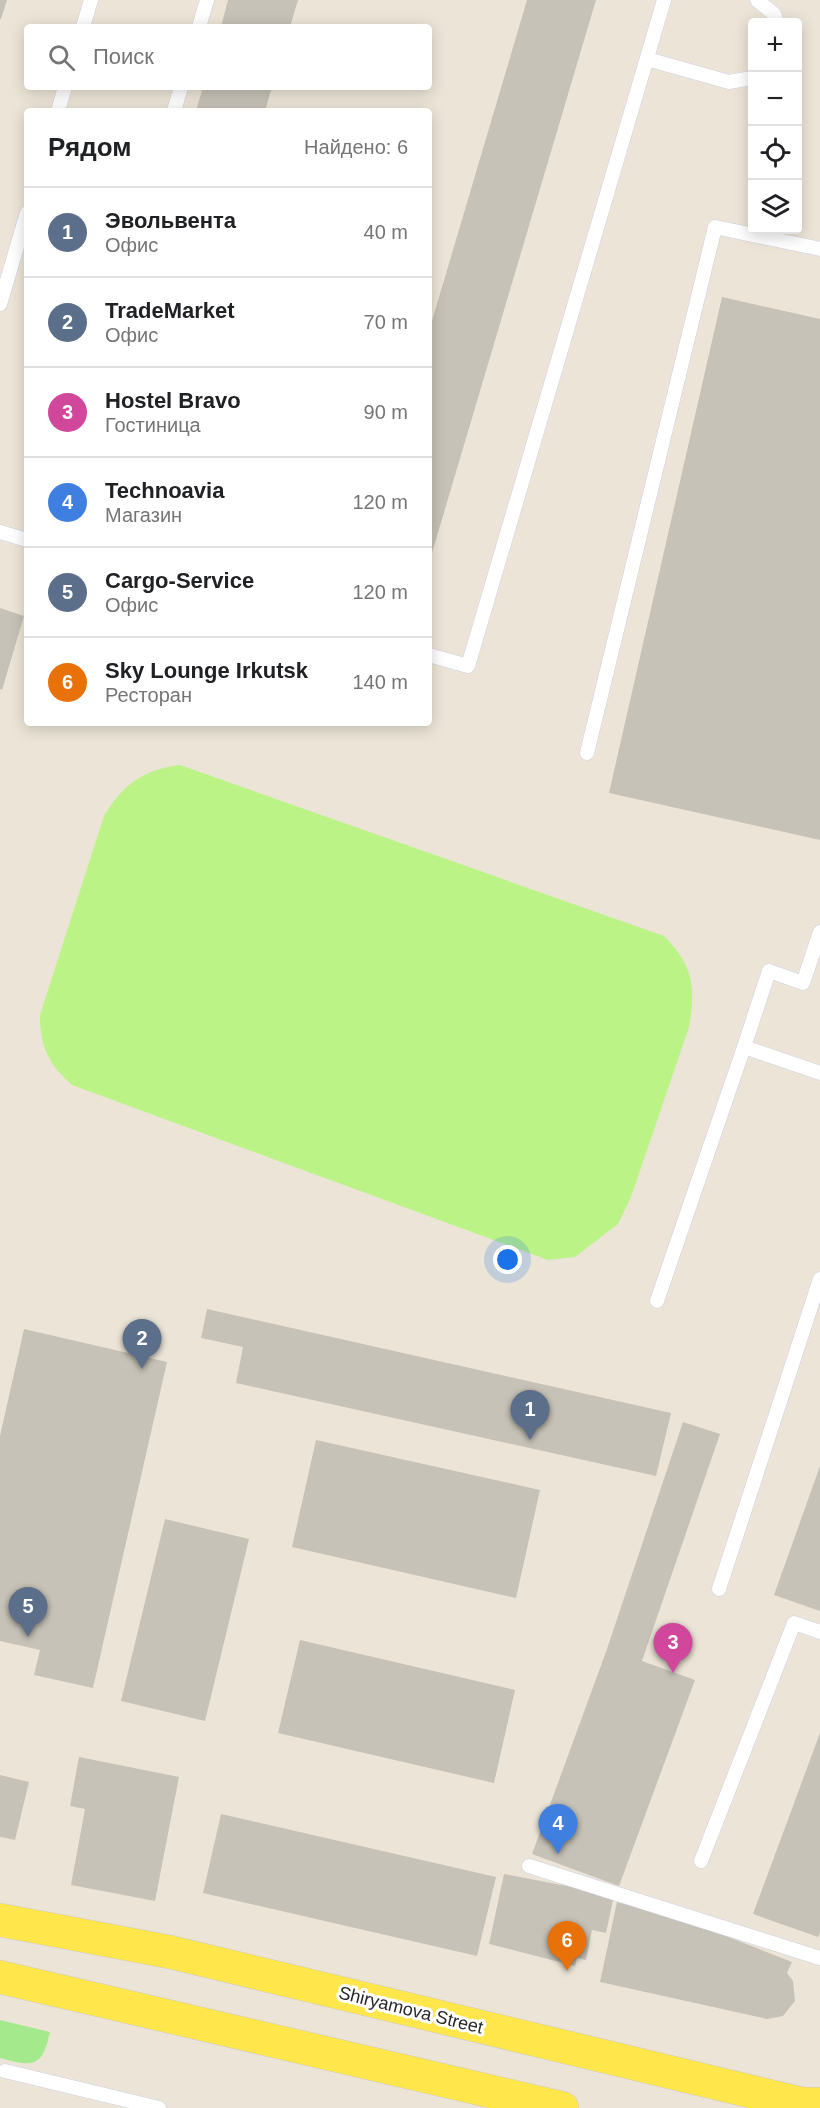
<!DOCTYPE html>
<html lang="ru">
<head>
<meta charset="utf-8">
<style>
	body { margin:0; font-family:Arial,sans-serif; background:#f2f2f2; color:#202124 }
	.controls { position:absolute; right:18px; top:18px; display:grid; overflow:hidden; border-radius:6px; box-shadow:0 3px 15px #0003 }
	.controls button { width:54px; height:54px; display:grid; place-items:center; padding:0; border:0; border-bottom:2px solid #e0e0e0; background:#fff; color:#202124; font:30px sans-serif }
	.you { position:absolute; left:508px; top:1260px; width:21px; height:21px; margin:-15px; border:4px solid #fff; border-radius:50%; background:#1a73e8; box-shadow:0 0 0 9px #1a73e833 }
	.badge { display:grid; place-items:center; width:39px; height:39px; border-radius:50%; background:#d93025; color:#fff; font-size:20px; font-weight:700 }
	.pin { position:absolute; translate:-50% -50px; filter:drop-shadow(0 2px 3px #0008) }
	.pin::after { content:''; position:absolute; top:32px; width:21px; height:18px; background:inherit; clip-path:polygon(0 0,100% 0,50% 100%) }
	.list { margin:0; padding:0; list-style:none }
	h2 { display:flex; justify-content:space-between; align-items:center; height:78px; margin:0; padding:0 24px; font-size:26px }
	h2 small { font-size:20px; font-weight:400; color:#757577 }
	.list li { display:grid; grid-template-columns:39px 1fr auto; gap:18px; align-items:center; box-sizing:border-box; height:90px; padding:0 24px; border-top:2px solid #e0e0e0 }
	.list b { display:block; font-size:22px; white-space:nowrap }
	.list p { margin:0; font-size:20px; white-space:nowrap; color:#757577 }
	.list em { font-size:20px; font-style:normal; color:#757577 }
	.icon { flex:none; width:33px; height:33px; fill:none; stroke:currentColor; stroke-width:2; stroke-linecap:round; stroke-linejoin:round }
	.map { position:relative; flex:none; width:820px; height:2108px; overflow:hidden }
	.search { position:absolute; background:#fff; box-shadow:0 3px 15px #0003; left:24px; top:24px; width:408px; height:66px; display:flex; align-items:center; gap:15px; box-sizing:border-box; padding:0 21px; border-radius:6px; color:#757577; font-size:22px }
	.panel { position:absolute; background:#fff; box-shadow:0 3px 15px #0003; left:24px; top:108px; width:408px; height:618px; border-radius:6px }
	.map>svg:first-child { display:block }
</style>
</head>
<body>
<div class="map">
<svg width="820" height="2108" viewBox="0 0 820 2108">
	<rect width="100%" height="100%" fill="#ece5d7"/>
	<!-- green -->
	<path fill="#a4ea8d" d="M0,2020L50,2032C42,2068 33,2067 0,2058Z"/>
	<!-- pitch -->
	<path fill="#bbf387" d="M180,765L664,936C693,965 696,987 689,1027L631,1197L618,1224L575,1257L548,1260L72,1085C48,1064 40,1046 40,1015L104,816C123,784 143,770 180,765Z"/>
	<!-- building -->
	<path fill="#c7c2b7" d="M0,0H7L1,19H0Z
		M228,0H298L290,27H221Z
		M527,0H596L429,563V331Z
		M203,87H272L265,111H196Z
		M722,297L820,319V840L609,793Z
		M0,608L24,616L2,690L0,689Z
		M207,1309L671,1413L656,1476L236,1383L243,1347L201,1338Z
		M24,1329L167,1362L93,1688L34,1675L40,1650L0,1641V1436Z
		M683,1422L720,1434L642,1661L695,1680L619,1886L532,1854L607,1649Z
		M316,1440L540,1490L516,1598L292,1547Z
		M820,1466V1611L774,1595Z
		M165,1519L249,1539L205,1721L121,1701Z
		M300,1640L515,1690L494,1783L278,1733Z
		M820,1733V1933L818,1937L753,1914Z
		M79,1757L179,1777L155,1901L71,1885L85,1809L70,1806Z
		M0,1775L29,1782L15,1840L0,1837Z
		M221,1814L496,1877L477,1956L203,1893Z
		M504,1874L614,1895L606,1933L592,1930L586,1960L577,1958L575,1966L489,1944Z
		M617,1902L688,1921L792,1962L787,1973L793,1981L795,2001L783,2016L767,2019L600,1982Z"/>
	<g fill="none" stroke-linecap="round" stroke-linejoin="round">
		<!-- lane casing -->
		<g stroke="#cdcfe3" stroke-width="15">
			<path id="lane" d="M757,0L774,14L777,22
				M83,27L91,0
				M199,27L207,0
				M647,59L729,82L752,78
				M58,111L65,87
				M174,111L181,87
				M0,304L27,213
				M0,532L27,540
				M429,655L468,666L664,0
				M587,753L715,227L820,249
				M744,1047L769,971L803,983L820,932
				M657,1301L744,1047L820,1073
				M719,1589L820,1279
				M701,1861L794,1623L820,1632
				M529,1866L820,1958
				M5,2071L159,2108"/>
		</g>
		<!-- primary casing -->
		<g stroke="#cbcbcb" stroke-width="34">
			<path id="primary" d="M0,1920L170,1952L803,2104H820
				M0,1977L562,2108"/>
		</g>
		<!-- lane -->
		<use href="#lane" stroke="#fff" stroke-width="14"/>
		<!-- primary -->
		<use href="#primary" stroke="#ffe64a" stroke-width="33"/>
	</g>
	<g text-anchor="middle" stroke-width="6" stroke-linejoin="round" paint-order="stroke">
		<!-- street labels -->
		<g font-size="18" fill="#282828" stroke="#fff">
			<text transform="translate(411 2010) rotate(14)" y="6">Shiryamova Street</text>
		</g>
	</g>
</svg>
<div class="controls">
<button>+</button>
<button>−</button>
<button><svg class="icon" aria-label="locate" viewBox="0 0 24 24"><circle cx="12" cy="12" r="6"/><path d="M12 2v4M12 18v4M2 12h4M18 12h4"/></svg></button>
<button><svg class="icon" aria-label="layers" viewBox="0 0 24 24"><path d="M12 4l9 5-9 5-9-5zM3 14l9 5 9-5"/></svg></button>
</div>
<div class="you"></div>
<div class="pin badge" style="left:530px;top:1440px;background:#5c6f8a">1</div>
<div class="pin badge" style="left:142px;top:1369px;background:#5c6f8a">2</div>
<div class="pin badge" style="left:673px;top:1673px;background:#d1479c">3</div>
<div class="pin badge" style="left:558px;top:1854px;background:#3f7fe0">4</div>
<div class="pin badge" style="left:28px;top:1637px;background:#5c6f8a">5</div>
<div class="pin badge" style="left:567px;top:1971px;background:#e8710a">6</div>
<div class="search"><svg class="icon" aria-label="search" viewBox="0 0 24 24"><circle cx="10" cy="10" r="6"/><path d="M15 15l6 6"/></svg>Поиск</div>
<section class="panel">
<h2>Рядом<small>Найдено: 6</small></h2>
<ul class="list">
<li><span class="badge" style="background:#5c6f8a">1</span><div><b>Эвольвента</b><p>Офис</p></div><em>40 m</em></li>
<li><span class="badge" style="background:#5c6f8a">2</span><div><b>TradeMarket</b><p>Офис</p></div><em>70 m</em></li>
<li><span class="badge" style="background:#d1479c">3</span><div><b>Hostel Bravo</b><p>Гостиница</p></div><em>90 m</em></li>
<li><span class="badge" style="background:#3f7fe0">4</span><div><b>Technoavia</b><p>Магазин</p></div><em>120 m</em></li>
<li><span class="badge" style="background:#5c6f8a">5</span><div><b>Cargo-Service</b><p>Офис</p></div><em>120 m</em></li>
<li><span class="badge" style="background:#e8710a">6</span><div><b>Sky Lounge Irkutsk</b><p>Ресторан</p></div><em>140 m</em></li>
</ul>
</section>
</div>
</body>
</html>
